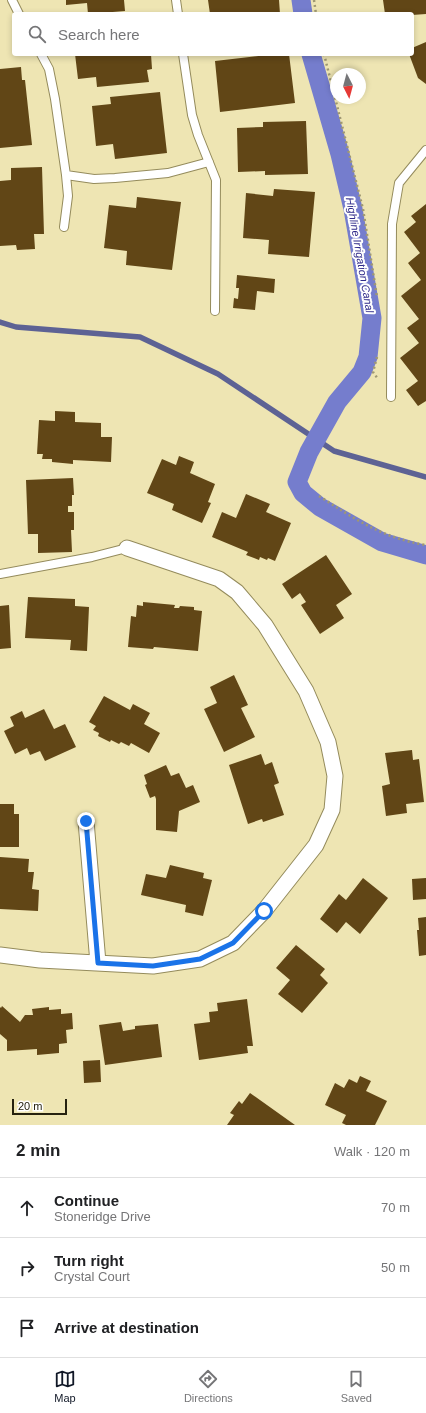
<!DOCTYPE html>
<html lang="en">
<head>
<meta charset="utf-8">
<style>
	body { margin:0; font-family:Arial,sans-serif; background:#f2f2f2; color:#202124 }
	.compass { position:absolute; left:330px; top:68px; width:36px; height:36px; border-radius:50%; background:#fff; box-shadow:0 2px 6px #0003; rotate:174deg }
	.scale { position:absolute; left:12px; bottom:10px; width:55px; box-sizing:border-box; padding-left:4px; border:2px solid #26220f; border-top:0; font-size:11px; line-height:14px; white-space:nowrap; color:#26220f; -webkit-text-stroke:3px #fff; paint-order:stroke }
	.stop { position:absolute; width:12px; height:12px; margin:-9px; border:3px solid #1a73e8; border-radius:50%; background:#fff }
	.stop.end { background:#1a73e8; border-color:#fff; box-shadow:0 1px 4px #0008 }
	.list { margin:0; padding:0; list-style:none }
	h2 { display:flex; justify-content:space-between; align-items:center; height:52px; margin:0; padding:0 16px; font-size:17px }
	h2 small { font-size:13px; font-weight:400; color:#757577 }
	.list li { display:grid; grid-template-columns:26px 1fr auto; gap:12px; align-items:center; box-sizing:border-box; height:60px; padding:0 16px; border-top:1px solid #e0e0e0 }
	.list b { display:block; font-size:15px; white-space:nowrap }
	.list p { margin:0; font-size:13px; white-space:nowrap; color:#757577 }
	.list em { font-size:13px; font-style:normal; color:#757577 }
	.icon { flex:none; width:22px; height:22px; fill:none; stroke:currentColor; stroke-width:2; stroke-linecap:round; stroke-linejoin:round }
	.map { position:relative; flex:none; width:426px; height:1125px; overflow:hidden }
	.search { position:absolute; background:#fff; box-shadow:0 2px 6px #0003; left:12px; right:12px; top:12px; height:44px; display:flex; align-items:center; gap:10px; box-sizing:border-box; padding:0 14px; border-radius:4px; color:#757577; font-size:15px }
	.sheet { height:232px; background:#fff }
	nav { display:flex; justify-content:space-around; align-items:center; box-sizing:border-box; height:56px; border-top:1px solid #e0e0e0; background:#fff; font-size:11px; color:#757577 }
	nav a { display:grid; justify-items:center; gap:2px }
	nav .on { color:#111827 }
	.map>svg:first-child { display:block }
</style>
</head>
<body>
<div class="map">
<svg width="426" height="1125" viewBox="0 0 426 1125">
	<rect width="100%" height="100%" fill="#eee5b3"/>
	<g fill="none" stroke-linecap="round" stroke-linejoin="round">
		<!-- stream -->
		<path stroke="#5d6294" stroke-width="5.5" d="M0,322L16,327L140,337L218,374L334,451L426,477"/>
		<!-- canal -->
		<path stroke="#757dcd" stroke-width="19" d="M301,0L303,14
			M311,54L340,154L353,209L372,318L368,357L362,372L337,402L309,452L297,482L303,493L320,507L382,542L426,555"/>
	</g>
	<!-- building -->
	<path fill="#614616" d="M66,0H124L125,11L88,14L87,3L66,5Z
		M208,0H279L280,14H210Z
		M383,0H426V14L412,15V14H385Z
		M426,42V84L418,78L409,54H412V48Z
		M75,54H151L152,69L147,70L149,82L97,87L96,77L78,79Z
		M276,54H289L295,103L220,112L215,61Z
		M21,67L22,80H25L32,145L0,148V69Z
		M160,92L167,153L115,159L113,144L96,146L92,106L111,104L110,97Z
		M306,121L308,174L265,175V171L238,172L237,128L263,127V122Z
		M42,167L44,234H34L35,249L17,250L16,245L0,246V181L11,180V168Z
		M274,189L315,192L309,257L268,254L269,240L243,238L246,193L273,196Z
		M137,197L181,202L172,270L126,265L127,251L104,248L109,205L136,208Z
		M426,204V401L418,406L406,390L418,381L400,358L419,343L407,328L419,319L401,296L421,280L408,263L420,253L404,232L416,222L411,216Z
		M237,275L275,279L274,293L257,291L255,310L233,308L234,298L238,299L239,288H236Z
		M55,411L75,412V422L101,423V437H112L111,462L73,460V464L52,462V459H42L43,454H37L39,420L55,421Z
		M179,456L194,462L190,473L215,484L208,502L211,503L202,523L172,510L174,504L147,493L162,459L176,465Z
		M73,478L74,495H72V506H68V512H74V530H71L72,552L38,553V534H28L26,480Z
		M246,494L270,504L266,512L291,523L275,561L268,558L267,560L260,557L259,560L246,555L248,552L212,537L222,512L236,518Z
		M326,555L352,594L336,605L344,618L320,634L301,605L306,602L300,593L292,599L282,584Z
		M28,597L75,599V606L89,607L87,651L70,650L71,640L25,638Z
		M143,602L175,605L174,608H179L180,606L194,607V610L202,611L198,651L154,647L153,649L128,647L131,616L136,617L137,605L143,606Z
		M9,605L11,648L0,649V606Z
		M234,675L248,705L241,708L255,737L224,752L204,709L217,703L210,687Z
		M104,696L130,710L133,704L150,713L144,724L160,733L149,753L131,743L129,746L121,742L119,744L111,740L110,742L98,736L99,733L93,730L96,726L89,722Z
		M44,709L54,729L65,724L76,747L45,761L40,751L30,755L27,748L15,754L4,731L14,726L10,717L22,711L25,718Z
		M412,750L413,760L419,759L424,802L406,804L407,813L386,816L382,786L390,784L385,753Z
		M261,754L265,765L272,762L279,783L274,785L284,815L263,822L262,819L248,824L229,765Z
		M166,765L171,776L179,773L186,788L193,785L200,802L179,811L177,832L156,830V799L155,796L150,798L145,785L147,784L144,775Z
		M0,804H14V814H19V847H0Z
		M0,857L29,859L28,872H34L32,889L39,890L38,911L0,909Z
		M170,865L204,873L203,878L212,880L203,916L185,912L186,905L141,895L146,874L166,878Z
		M363,878L388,898L360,934L346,922L337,933L320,919L339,894L346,900Z
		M426,878V899L413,900L412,879Z
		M426,917V955L419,956L417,930H419L418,918Z
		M296,945L325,969L320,975L328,983L302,1013L278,994L290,980L276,968Z
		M247,999L253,1046H247L248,1053L199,1060L194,1024L210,1022L209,1012L218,1011L217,1003Z
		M2,1006L20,1022L25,1015H33L32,1009L49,1007V1010L61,1009V1014L72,1013L73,1029L66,1030L67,1043L59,1044V1053L37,1055V1049L7,1051V1040L0,1034V1007L1,1008Z
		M121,1022L123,1031L135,1029V1026L158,1024L162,1057L105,1065L99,1025Z
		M100,1060L101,1082L84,1083L83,1061Z
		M360,1076L371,1081L366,1091L387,1101L375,1125H346L342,1123L346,1115L325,1105L335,1083L344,1088L349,1079L357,1083Z
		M250,1093L295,1125H227L234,1115L230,1113L239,1101L242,1104Z"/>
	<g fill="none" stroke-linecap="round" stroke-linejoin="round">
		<!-- service casing -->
		<g stroke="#948b5c" stroke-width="10">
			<path id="service" d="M12,0L19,14
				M176,0L178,14
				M41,54L49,69L55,99L66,175L68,196L64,227
				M183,54L192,115L198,135L216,180L215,311
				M66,175L94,179L115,178L168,173L209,162
				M391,397L392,224L399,183L426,150
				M0,574L92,557L127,548"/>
		</g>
		<!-- minor casing -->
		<g stroke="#948b5c" stroke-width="17">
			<path id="minor" d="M86,821L98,963
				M0,955L40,960L153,966L200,959L233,943L264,911L316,845L332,810L335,776L328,742L306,691L265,625L237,592L219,579L127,548"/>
		</g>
		<!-- path -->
		<path stroke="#9f9872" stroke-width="2.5" stroke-dasharray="2 3" stroke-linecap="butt" d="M314,0L316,14
			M324,54L363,209L377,297
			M377,357L373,372L378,379
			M319,496C355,519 382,538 426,545"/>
		<!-- service -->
		<use href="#service" stroke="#fff" stroke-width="8"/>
		<!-- minor -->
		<use href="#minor" stroke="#fff" stroke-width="15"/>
	</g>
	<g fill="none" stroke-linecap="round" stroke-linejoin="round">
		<!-- route -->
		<path stroke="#1a73e8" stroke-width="5" d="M86,821L98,963L153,966L200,959L233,943L264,911"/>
	</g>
	<g text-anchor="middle" stroke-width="4" stroke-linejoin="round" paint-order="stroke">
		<!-- water labels -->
		<g font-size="11" font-style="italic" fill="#2f2a89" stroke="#fff">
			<text transform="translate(360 255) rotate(80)" y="4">Highline Irrigation Canal</text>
		</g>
	</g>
</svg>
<svg class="compass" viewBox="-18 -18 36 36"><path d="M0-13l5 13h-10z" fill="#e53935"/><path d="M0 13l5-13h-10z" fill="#757577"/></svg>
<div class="scale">20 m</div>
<div class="stop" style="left:264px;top:911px"></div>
<div class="stop end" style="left:86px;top:821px"></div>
<div class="search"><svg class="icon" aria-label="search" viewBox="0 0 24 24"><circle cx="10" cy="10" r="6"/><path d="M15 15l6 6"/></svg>Search here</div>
</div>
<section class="sheet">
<h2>2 min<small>Walk · 120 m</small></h2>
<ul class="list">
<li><svg class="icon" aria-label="ahead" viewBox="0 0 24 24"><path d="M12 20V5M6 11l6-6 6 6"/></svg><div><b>Continue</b><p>Stoneridge Drive</p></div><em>70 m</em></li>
<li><svg class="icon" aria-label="right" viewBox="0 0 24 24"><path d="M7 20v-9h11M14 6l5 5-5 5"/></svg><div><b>Turn right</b><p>Crystal Court</p></div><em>50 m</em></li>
<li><svg class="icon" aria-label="arrive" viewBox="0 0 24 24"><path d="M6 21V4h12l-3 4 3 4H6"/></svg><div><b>Arrive at destination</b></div></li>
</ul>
</section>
<nav>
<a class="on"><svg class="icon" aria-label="map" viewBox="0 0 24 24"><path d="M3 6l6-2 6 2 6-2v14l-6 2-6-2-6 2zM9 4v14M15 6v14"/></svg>Map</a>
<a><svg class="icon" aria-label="directions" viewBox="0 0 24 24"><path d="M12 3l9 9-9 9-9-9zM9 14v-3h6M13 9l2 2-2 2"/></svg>Directions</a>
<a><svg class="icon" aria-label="saved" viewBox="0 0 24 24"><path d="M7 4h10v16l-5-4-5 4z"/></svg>Saved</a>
</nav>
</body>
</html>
